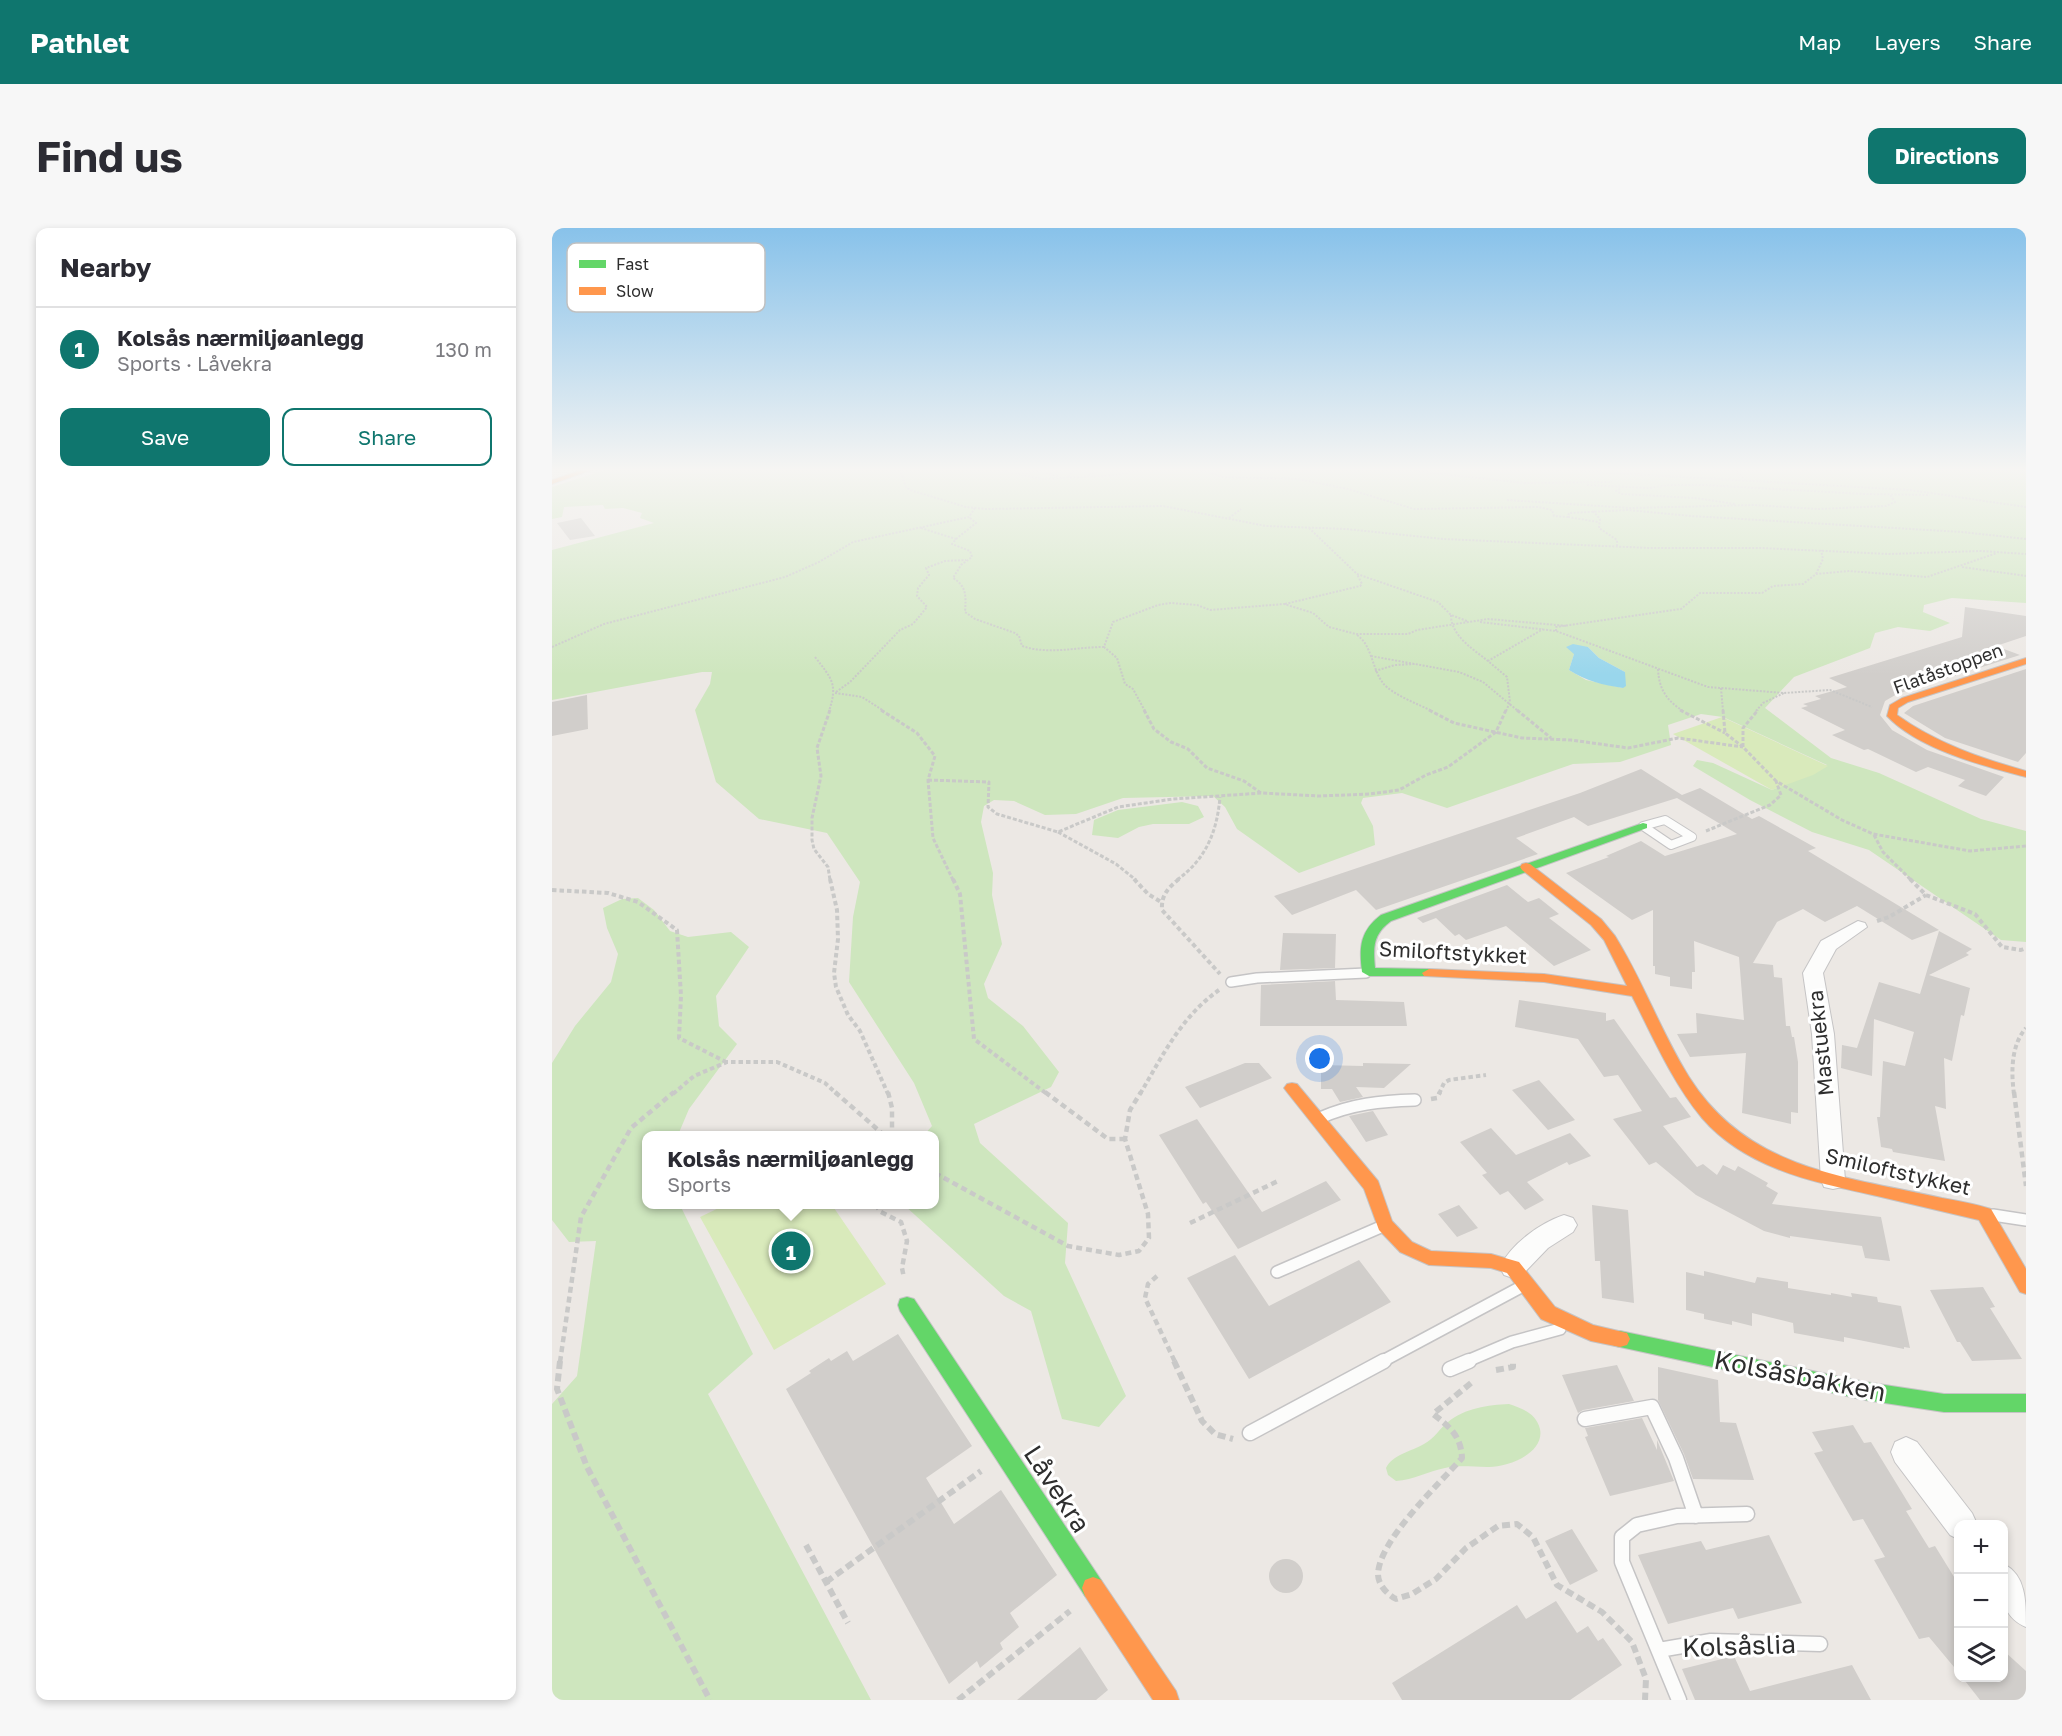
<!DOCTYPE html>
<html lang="en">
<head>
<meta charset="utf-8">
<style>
	body { margin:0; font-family:"Golos Text",sans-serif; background:#f7f7f7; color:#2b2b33 }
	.controls { position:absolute; right:18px; bottom:18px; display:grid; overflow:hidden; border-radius:12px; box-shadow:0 3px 9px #0003 }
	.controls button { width:54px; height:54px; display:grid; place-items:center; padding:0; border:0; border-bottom:2px solid #e1e1e2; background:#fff; color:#2b2b33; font:30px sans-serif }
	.you { position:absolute; left:768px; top:831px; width:21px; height:21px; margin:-15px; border:4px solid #fff; border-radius:50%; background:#1a73e8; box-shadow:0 0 0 9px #1a73e833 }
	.badge { display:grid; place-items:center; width:39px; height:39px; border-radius:50%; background:#0f766e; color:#fff; font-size:20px; font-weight:700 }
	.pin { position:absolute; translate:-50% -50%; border:3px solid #fff; box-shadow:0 2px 6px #0006 }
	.popup { position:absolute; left:90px; top:903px; width:297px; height:78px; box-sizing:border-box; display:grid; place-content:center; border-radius:12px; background:#fff; filter:drop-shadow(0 2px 4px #0005); font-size:20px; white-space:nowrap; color:#7c7c81 }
	.popup b { font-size:22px; color:#2b2b33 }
	.popup::after { content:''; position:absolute; left:50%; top:100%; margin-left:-12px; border:12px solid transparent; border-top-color:#fff }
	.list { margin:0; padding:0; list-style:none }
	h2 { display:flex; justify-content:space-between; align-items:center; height:78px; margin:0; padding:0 24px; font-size:26px }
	h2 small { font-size:20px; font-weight:400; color:#7c7c81 }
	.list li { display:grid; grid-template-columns:39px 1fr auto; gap:18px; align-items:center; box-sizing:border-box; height:84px; padding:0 24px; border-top:2px solid #e1e1e2 }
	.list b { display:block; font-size:22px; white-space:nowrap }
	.list p { margin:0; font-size:20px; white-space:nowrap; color:#7c7c81 }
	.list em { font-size:20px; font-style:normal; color:#7c7c81 }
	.actions { display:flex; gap:12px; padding:18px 24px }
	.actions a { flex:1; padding:14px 0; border:2px solid #0f766e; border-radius:12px; text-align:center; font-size:21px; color:#0f766e }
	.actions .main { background:#0f766e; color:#fff }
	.icon { flex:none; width:33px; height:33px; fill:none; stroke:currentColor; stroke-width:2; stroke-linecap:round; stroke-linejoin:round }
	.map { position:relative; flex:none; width:1474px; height:1472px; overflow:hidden; border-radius:12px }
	header { display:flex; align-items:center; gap:36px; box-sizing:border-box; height:84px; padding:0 30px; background:#0f766e; color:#fff }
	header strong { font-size:28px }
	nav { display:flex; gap:33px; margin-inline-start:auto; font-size:21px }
	.intro { display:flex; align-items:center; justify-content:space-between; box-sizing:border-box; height:144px; padding:0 36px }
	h1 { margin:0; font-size:42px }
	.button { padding:15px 27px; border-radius:12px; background:#0f766e; color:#fff; font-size:21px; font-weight:700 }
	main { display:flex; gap:36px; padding:0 36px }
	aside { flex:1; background:#fff; border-radius:12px; box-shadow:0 3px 9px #0003 }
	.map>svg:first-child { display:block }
</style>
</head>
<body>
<header>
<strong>Pathlet</strong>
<nav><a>Map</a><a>Layers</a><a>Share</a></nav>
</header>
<div class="intro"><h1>Find us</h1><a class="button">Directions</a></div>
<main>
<aside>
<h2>Nearby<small></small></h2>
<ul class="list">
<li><span class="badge">1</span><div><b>Kolsås nærmiljøanlegg</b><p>Sports · Låvekra</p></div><em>130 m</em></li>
</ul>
<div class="actions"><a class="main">Save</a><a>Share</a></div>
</aside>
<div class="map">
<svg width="1474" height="1472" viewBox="0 0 1474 1472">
	<rect width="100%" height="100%" fill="#ece8e4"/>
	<!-- green -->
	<path fill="#cee6be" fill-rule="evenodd" d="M56,241H1474V375L1400,370L1372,377L1371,384L1398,395L1378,403L1346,399L1323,405L1318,420L1242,449L1213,480L1279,530L1327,545L1429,591L1474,603V714L1449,712L1317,622L1260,604L1198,572L1141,538L1145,532L1161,535L1220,562L1275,537L1171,489L1149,486L1116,497L1119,517L1068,534L1021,536L895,580L850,565L811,570L809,575L821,598L823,617L747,645L685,601L673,579L661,568L571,570L524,586L493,587L462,573L442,572L432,578L429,594L441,645L440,667L450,716L432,756L436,770L471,798L507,844L499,859L422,896L428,915L516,995L513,1035L574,1168L547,1199L510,1191L479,1083L452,1068L352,977L383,976V908L372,907L380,898L362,855L297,754L301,689L308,654L275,605L207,591L164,554L143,482L158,456L160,444H150L0,472V322L102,295L88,290L90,285L71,280L53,281L51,277L12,279L10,289L0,291V259ZM1036,419L1047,430L1073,444L1071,460L1034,452L1017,442L1022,426Z
		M630,574L646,578L652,589L637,596H601L587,599L566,610L540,607L542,592L566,582Z
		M86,670L102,682L118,703L136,709L179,704L197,719L164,768L167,798L185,816L137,881L126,907L95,908V976L128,977L201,1126L156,1166L319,1472H0V1176L25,1148L44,1013L17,1014L0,992V835L23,798L59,754L66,726L55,700L51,680L70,671Z
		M957,1176C971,1181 984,1185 988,1201C993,1226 954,1240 935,1239C920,1239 908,1237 893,1240C876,1243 862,1252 844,1253L836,1247L834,1240C840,1227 860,1223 872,1216C882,1211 888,1200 896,1194C913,1180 936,1177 957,1176Z"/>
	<!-- pitch -->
	<path fill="#d9eabb" d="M1170,489L1276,538L1261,547L1220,562L1121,506Z
		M173,977H280L334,1056L222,1122L148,989Z"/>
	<!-- water -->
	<path fill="#99d6ec" d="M1021,416L1036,419L1047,430L1073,444L1074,458L1071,460C1051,457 1034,453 1017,442L1022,426L1014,419Z"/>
	<!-- building -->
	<path fill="#d1cecb" d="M29,290L43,308L18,312L5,295Z
		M1413,379L1474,388V408L1444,418L1468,427L1345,466L1333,473L1328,487L1340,502L1375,522L1452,549L1434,568L1406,558L1413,552L1376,539L1364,544L1316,521L1312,522L1280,507L1293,502L1249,480L1256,478L1251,476L1269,471L1263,468L1295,459L1277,450L1410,409Z
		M1474,441V525L1466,534L1393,510L1352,485L1361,478Z
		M35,467L36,501L0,508V474Z
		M1089,541L1130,567L1148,560L1200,591L1207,588L1264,620L1256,623L1387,702L1360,712L1305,678L1273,694L1251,681L1225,694L1201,735L1221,737L1222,749L1230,750L1234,798H1238L1240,809H1242L1246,834V885L1239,884V896L1190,885L1194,825L1138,829L1125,806L1145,805L1144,785L1192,792L1187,729L1142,713L1143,744H1140V761L1118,758V749L1103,746V738H1101V682L1080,692L1014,645L1057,629L1054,628L1089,613L1113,628L1185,606L1125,570L1036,598L1022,589L964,610L986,626L824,682L804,662L740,687L722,668L1028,565Z
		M955,657L976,674L987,670L1007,686L997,690L1039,722L1002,738L954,698L914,712L907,706L903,708L884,690L871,695L865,690Z
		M1387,703L1420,721L1414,725L1417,727L1377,747L1418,760L1412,788L1409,787L1400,833L1392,830L1394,881L1383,878L1393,933L1341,924L1340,921L1329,919L1325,889H1328L1331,833L1353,838L1362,804L1322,791L1320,848L1289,840L1290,817L1305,820L1327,754L1368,766Z
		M731,705L784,706L783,740L728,742Z
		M783,753L784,772L852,774L855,798H708L709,757Z
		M967,772L1054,785V793L1062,791L1118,870L1124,869L1139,889L1111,898L1145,939L1151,936L1165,947L1171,937L1183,943L1186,938L1216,955L1214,958L1226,965L1220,976L1329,989L1338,1033L1313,1030L1310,1018L1238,1008V1010L1212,1003L1144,967L1104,934L1097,937L1061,891L1090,883L1066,847L1052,849L1026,811L963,799Z
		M693,835H707L720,850L648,880L633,859Z
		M811,835L859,836L832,860L804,859L811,869L788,874L780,861H769V837L811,838Z
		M987,852L1023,892L996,902L960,862Z
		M821,883L836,907L814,914L797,888Z
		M645,891L710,984L774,953L789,972L686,1021L654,974L651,976L607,907Z
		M939,900L964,927L1018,905L1039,928L1017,937L1015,934L975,954L992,972L973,982L956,963L948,967L930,947L935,945L908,914Z
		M907,977L926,1000L905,1009L886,986Z
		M1040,977L1076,982L1082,1075L1050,1070L1048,1033H1043Z
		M683,1027L717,1078L807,1032L839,1074L697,1151L635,1050Z
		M1152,1043L1203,1055L1205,1049L1236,1054V1060L1279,1067V1065L1300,1069L1299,1065L1325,1069L1326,1074L1349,1078L1358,1120L1352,1119V1121L1292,1109V1114L1242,1105L1241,1095L1200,1085V1098L1180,1093V1097L1152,1091V1086L1134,1082V1044L1152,1048Z
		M1431,1059L1443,1079L1438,1080L1470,1131L1420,1133L1408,1114H1405L1378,1062Z
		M346,1106L420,1218L374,1250L402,1296L449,1262L505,1347L458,1385L467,1399L448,1415L451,1421L428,1440L425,1433L397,1456L234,1161L259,1145L257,1143L277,1130L279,1133L295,1123L301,1133Z
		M1065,1137L1082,1173L1031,1182L1026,1185L1010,1147Z
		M1106,1139L1166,1152L1168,1194L1184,1195L1202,1252L1141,1251L1132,1226L1106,1172Z
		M1090,1190L1105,1222V1212L1122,1253L1058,1268L1033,1209L1036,1208L1033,1200Z
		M1301,1197L1312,1215L1319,1214L1360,1281L1354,1283L1377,1320L1383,1318L1407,1357V1445L1377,1409L1367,1411L1322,1332L1333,1329L1311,1291L1301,1293L1262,1225L1271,1223L1260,1204Z
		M1020,1301L1046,1343L1018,1357L993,1313Z
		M1217,1307L1250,1375L1186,1391L1181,1380L1116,1396L1086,1327L1149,1313L1154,1322Z
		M717 1348a17 17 0 1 1 34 0a17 17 0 1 1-34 0Z
		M1004,1373L1025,1405L1036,1398L1046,1413L1051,1410L1070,1437L1018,1472H850L840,1455L965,1377L974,1391Z
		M528,1419L556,1462L544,1472H465Z
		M1452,1423L1474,1443V1472H1428L1410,1449H1452Z
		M1182,1428L1198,1463L1300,1437L1319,1472H1143L1130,1441Z"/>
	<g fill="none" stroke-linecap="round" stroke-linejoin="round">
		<!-- lane-far3 casing -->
		<g stroke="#c5c4c5" stroke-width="10">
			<path id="lane-far3" d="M1113,592L1140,609L1119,617L1091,598Z"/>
		</g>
		<!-- lane-far2 casing -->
		<g stroke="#c5c4c5" stroke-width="12">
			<path id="lane-far2" d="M679,754L705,750L814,745"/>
		</g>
		<!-- lane-far1 casing -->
		<g stroke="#c5c4c5" stroke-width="14">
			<path id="lane-far1" d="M768,890C799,876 829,873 863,872
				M1441,987L1474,992
				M725,1044L831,998
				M829,1134L969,1059
				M913,1134L960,1114L1008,1101"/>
		</g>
		<!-- lane casing -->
		<g stroke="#c5c4c5" stroke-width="17">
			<path id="lane" d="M898,1141L917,1133
				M1033,1191L1100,1179L1124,1230L1144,1288
				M698,1205L832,1133
				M1107,1422L1159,1413L1268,1416
				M1127,1472L1070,1334V1309L1085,1297L1125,1288L1195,1286"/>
		</g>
		<!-- street casing -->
		<g stroke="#c5c4c5" stroke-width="2">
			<path id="street" d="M1306,693L1313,695L1315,699L1284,721L1271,745L1282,806L1293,952L1290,959L1281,961L1272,959L1269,952L1260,806L1251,745L1269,713Z
				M1012,987L1021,990L1025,997L1021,1004L996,1020L970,1047L961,1050L952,1047L948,1039C959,1016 988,995 1012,987Z
				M1354,1209L1365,1214L1420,1285L1425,1296H1406V1311L1398,1307L1343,1234L1339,1224L1343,1214Z
				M1452,1336C1474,1348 1474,1372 1474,1399C1446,1387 1449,1361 1452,1336Z"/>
		</g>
		<!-- fast casing -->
		<g stroke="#c5c4c5" stroke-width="2">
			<path id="fast" d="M1091,595L1095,596V600L839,693C821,706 821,719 823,740L877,741L884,745L882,748H817L810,744C807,719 808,703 829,687Z
				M355,1069L362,1071L549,1352L552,1360L549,1368L541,1371L533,1368L348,1083L346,1077L348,1071Z
				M1068,1103L1313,1154L1392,1166H1474V1184H1392L1313,1172L1068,1119L1061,1117L1058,1111L1061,1105Z"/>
		</g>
		<!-- slow casing -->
		<g stroke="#c5c4c5" stroke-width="2">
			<path id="slow" d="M32,241H42L0,256V252Z
				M1474,430V436L1356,474L1346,480L1345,487C1384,515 1428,530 1474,543V549C1431,538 1366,521 1335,488L1338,477L1350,470Z
				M974,635L978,636L1049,691L1063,708C1091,753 1109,804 1137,849C1196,942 1292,948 1390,970C1407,973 1423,976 1439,981L1474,1041V1066L1468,1064L1427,992C1393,984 1359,976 1325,968C1262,954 1194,941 1150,890C1120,854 1101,809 1080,768L992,754L872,748L870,745L877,741L992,746L1075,758L1052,712L1039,697L970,642L968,639L970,636Z
				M740,855L745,856L826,953L840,993L860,1014L879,1023L939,1026L967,1034L1003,1079L1041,1097L1075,1105L1078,1111L1075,1117L1068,1119L1039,1113L989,1091L955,1045L939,1040L877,1037L848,1024L827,1002L812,961L735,864L732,860L735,856Z
				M541,1349L549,1352L624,1463L627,1472H601L533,1368L530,1360L533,1352Z"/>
		</g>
		<!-- path-far4 -->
		<path stroke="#c9c9c8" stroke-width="2" stroke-dasharray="2 1.5" stroke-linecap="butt" d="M348,241L354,259L358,262L414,279L434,281L611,278L714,298L794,301L891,311L1098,320H1209L1337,326L1429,323L1474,326
			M442,241L490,251L565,247L592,241
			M618,241L652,243L670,249L746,251L796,261L862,281L986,279L1000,282L1002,288L1016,289L1017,285L1076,282L1139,288L1410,304L1474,311
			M852,241H882
			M991,241L1358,262L1474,279
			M1183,241L1193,252
			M864,243L972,255L1060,254
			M470,246L484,243L506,248
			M537,247L547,241
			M516,249L522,241
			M1035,257L1096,260L1118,257H1152L1312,266L1378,267
			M1068,261L1064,263L1070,266L1143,270L1183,276
			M955,272L1079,280L1202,277L1266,281L1334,278L1343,274L1338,267
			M1041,283L1048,291L1047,300L1065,312V318
			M1016,289L1046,294
			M677,290L689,281
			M369,300L404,311L400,316L418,323L420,329L409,337L401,350C415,358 414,369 413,384L423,391L463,405L467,408L470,418C497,427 524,419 552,419
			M757,300L805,346L886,374L899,387L915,393
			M404,311L424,295L417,289
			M1410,339L1474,348
			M1264,346L1271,331L1269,322
			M733,376L808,358L810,356L805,346
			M899,387C899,408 921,421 936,433
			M928,394L1004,403L1156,459L1232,465L1278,462L1320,479
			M1004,403V399L1129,381L1148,365H1210L1221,358L1251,356L1264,346L1297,343L1375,349L1445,325
			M805,407C820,417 820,441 831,455C839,466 868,477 880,483
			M0,419L52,396L233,349L267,334L301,314L417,289L423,280
			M819,428L907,444L931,454L966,483
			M263,429C280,451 286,456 277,483
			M1106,441C1107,461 1114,472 1131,483
			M823,443L843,437L863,436
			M1169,460L1171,483
			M284,464L298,454L348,402L361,396L375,379L365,368L366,360L377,347L374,340L393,333L414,332
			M283,465L310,469L332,483
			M593,483L581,461L573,456L565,430L552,419L561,394L606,377L619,375L645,377L658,382L732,376L761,385L777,399L804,406H856L865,402L936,391L1016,398
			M954,483L958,474L955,449L936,433L991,401
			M1204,483L1211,475L1232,465"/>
		<!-- path-far3 -->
		<path stroke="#c9c9c8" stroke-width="3" stroke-dasharray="4 2" stroke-linecap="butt" d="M278,482L265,520L269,548L260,590V612L262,621L276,639L278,652
			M329,482L365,505L383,528L376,552L381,610L401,652
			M592,482L602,501L619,514L636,521L655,540L692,553L709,565
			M877,482L902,495L970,510L1019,512L1076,520L1126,510L1191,519
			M965,482L999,510
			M1128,482L1173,505
			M1171,482L1173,505L1191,519L1224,553
			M1191,519V500L1206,482
			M376,552L437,554L436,579L445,586L506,604L566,579L621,571L710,565L767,568L818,566L847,562L874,547L896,539L944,504L954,482
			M1154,603L1218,577L1229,567L1224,553L1290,592L1321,606L1418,623L1474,618
			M506,604L564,636L584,652
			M1322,607L1331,624L1359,652
			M625,652C654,631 665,604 668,569"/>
		<!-- path-far2 -->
		<path stroke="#c9c9c8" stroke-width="4" stroke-dasharray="4.5 3" stroke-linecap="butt" d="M278,651L285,682L286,711L282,745L284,759L296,787L308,803L336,866
			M401,651L408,666L422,811L495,866
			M582,651L596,666L609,674
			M627,651C616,660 609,667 610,682L668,746
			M1358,651L1374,667L1423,686L1450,719L1469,722L1474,720
			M0,662L56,665L86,674L125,702L129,768L127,810L174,834
			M1325,693L1337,689L1374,667
			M121,866L142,848L175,834H225L273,855L285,866
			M588,866C611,827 629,789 667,762
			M887,866L892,855L897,852L934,847
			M1462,866C1459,844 1459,817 1474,800"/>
		<!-- path-far1 -->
		<path stroke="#c9c9c8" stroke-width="4.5" stroke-dasharray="6 4" stroke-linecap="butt" d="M283,864L333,908
			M336,864L340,880V908
			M493,864L556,911H573
			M1462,864L1474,958
			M879,871L885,870L888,864
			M383,945L516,1018L567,1027L587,1023L597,1010L596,986L573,911L578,882L589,864
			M323,976L329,984L349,994L355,1013L350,1040L352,1050
			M638,995L726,953
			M605,1048L596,1056L593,1070L623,1134
			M8,1134L29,989L79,900L122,864"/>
		<!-- path -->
		<path stroke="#c9c9c8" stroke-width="6" stroke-dasharray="8 4.5" stroke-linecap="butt" d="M8,1133L5,1161L35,1239L158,1472
			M622,1133L650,1193L663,1206L681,1211
			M944,1142L961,1139V1133
			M919,1155L881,1186C898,1199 909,1208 910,1230C888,1255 827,1312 826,1346C826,1357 835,1366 844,1371L860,1366L884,1351L914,1320L946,1298L965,1296L981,1309L1005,1357L1050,1384L1080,1414L1094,1451L1093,1472
			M254,1317L296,1395
			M274,1354L429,1243
			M406,1472L518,1383"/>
		<!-- lane-far3 -->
		<use href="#lane-far3" stroke="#fcfcfb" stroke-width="8"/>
		<!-- lane-far2 -->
		<use href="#lane-far2" stroke="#fcfcfb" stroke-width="9"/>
		<!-- lane-far1 -->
		<use href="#lane-far1" stroke="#fcfcfb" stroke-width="11"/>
		<!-- lane -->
		<use href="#lane" stroke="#fcfcfb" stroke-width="14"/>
		<!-- street -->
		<use href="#street" fill="#fcfcfb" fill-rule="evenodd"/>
		<!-- fast -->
		<use href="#fast" fill="#63d668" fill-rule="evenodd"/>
		<!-- slow -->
		<use href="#slow" fill="#ff974d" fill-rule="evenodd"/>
	</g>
	<!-- sky -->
	<linearGradient id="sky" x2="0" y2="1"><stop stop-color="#88c2ea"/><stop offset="0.54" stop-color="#f6f5f3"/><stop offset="1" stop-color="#f6f5f3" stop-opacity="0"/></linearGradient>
	<rect width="1474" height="447" fill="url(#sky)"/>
	<g text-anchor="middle" stroke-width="6" stroke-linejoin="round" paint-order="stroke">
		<!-- far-street labels -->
		<g font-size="18" fill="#2e2e2e" stroke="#fff">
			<text transform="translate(1396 441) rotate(-20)" y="6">Flatåstoppen</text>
		</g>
		<!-- street labels -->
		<g font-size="21" fill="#2e2e2e" stroke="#fff">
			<text transform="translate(901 725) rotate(3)" y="7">Smiloftstykket</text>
			<text transform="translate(1269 815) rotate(-96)" y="7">Mastuekra</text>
			<text transform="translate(1346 944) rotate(13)" y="7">Smiloftstykket</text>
		</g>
		<!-- near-street labels -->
		<g font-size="26" fill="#2e2e2e" stroke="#fff">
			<text transform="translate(1248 1148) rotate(11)" y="9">Kolsåsbakken</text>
			<text transform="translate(505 1261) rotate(57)" y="9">Låvekra</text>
			<text transform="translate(1187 1418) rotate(-2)" y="9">Kolsåslia</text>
		</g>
	</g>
	<!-- legend -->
	<rect x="15" y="15" width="198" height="69" rx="9" fill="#fff" stroke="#c0c0c0" stroke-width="1.5"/>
	<rect x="27" y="32" width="27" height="8" fill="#63d668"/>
	<rect x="27" y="59" width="27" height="8" fill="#ff974d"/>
	<g font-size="16" fill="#2e2e2e">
		<text x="64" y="42">Fast</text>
		<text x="64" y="69">Slow</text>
	</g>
</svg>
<div class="controls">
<button>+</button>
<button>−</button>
<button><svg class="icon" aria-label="layers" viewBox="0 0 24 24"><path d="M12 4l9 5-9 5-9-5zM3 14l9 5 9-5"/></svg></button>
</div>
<div class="you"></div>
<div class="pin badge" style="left:239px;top:1023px">1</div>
<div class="popup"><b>Kolsås nærmiljøanlegg</b>Sports</div>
</div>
</main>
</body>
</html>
